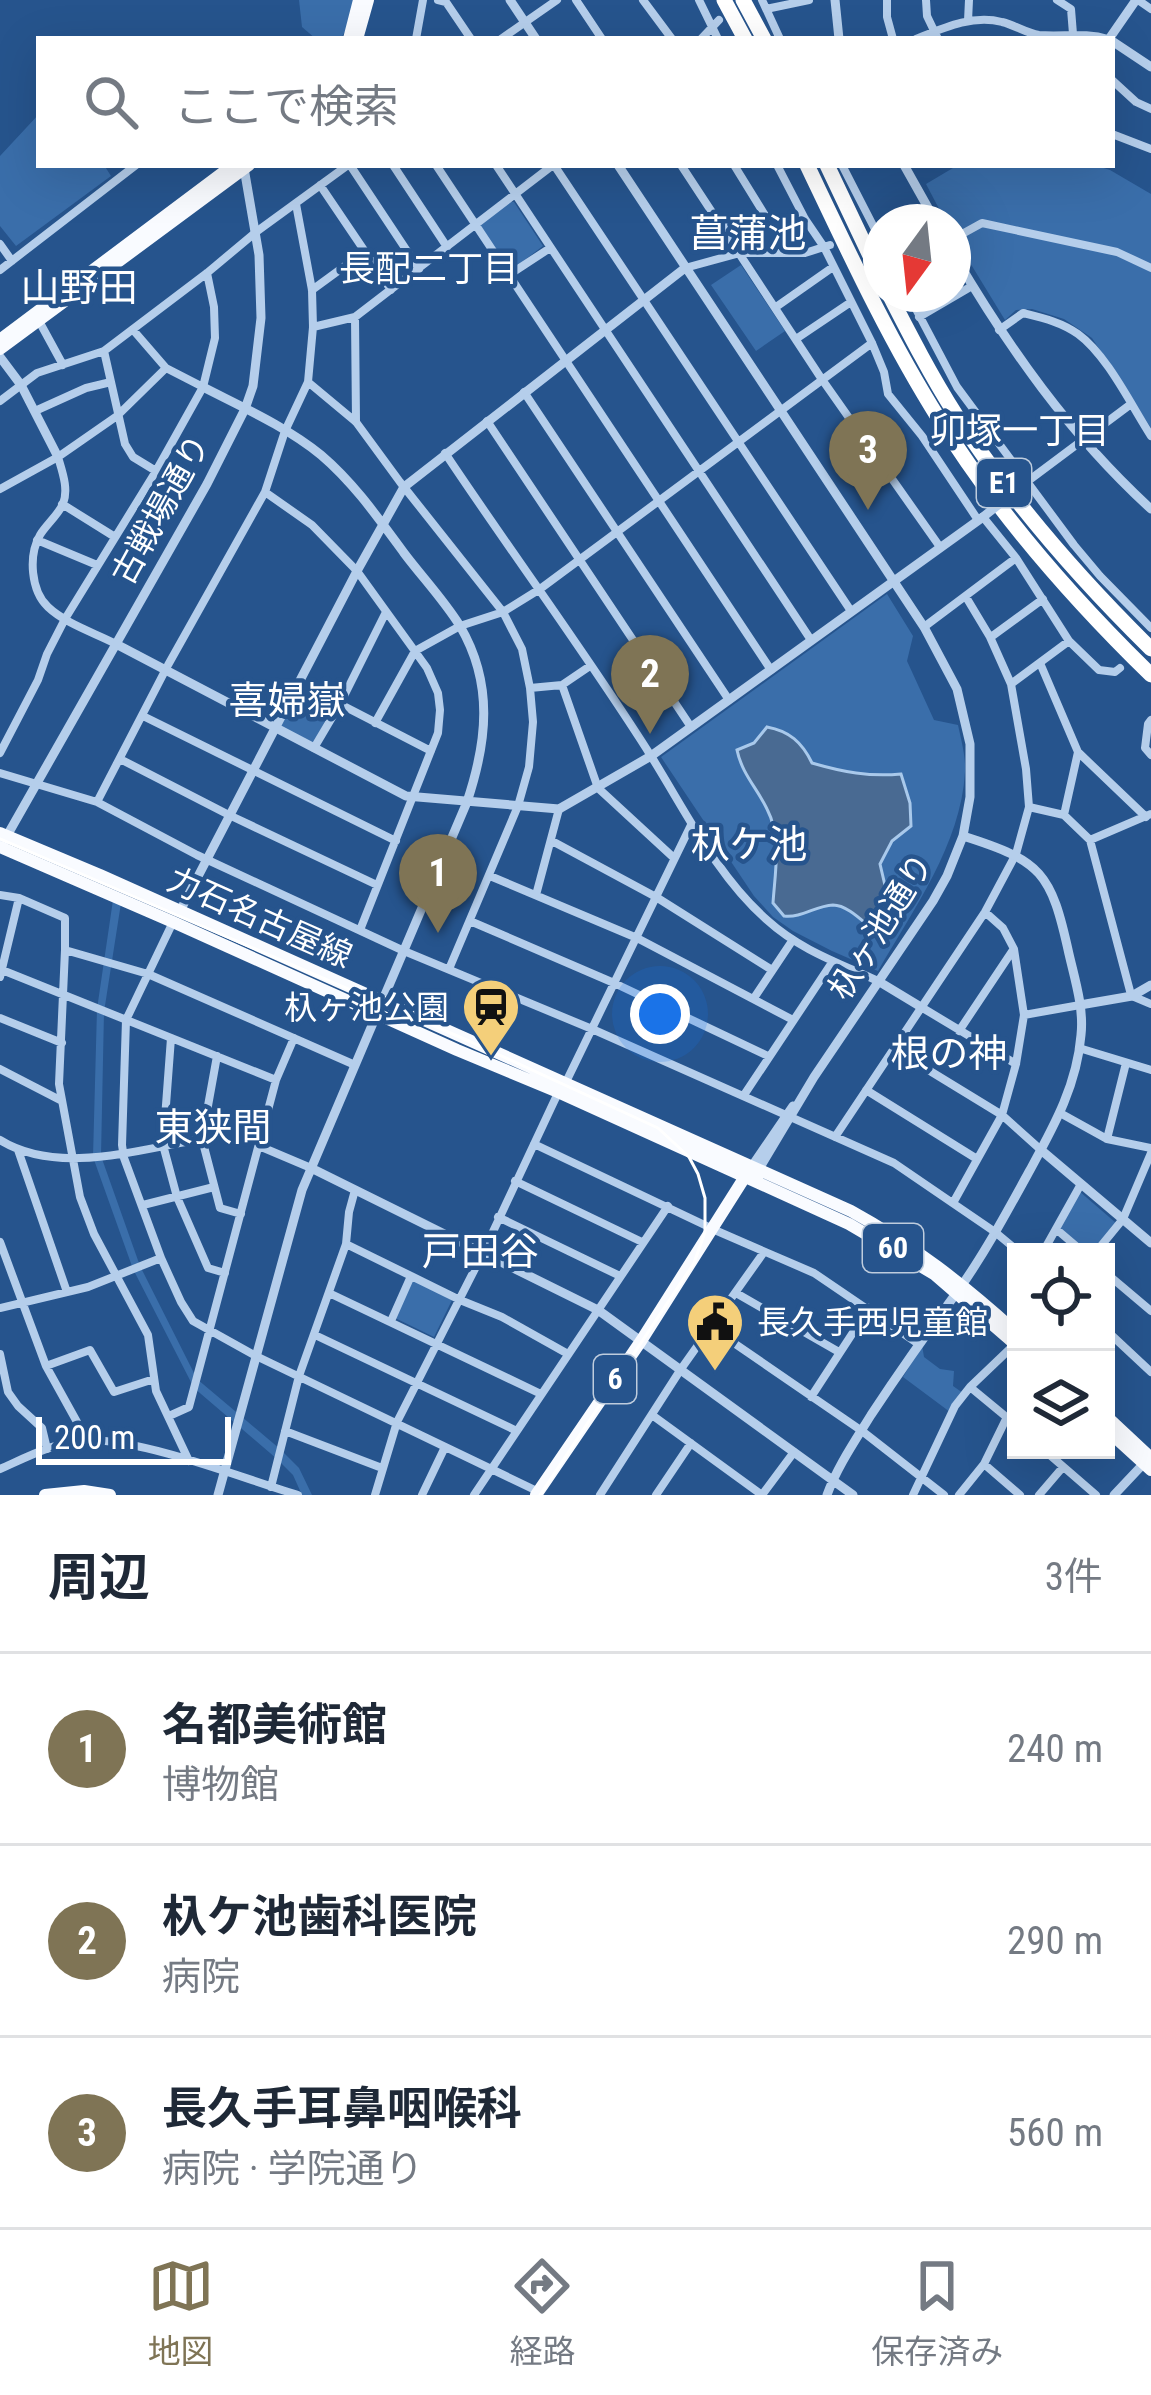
<!DOCTYPE html>
<html lang="ja">
<head>
<meta charset="utf-8">
<style>
	body { margin:0; font-family:"Roboto Condensed","Noto Sans JP",sans-serif; background:#f6f6f7; color:#1f2937 }
	.controls { position:absolute; right:36px; bottom:36px; display:grid; overflow:hidden; border-radius:0px; box-shadow:0 12px 48px #0002 }
	.controls button { width:108px; height:108px; display:grid; place-items:center; padding:0; border:0; border-bottom:3px solid #e0e1e3; background:#fff; color:#1f2937; font:60px sans-serif }
	.compass { position:absolute; left:863px; top:204px; width:108px; height:108px; border-radius:50%; background:#fff; box-shadow:0 12px 48px #0002; rotate:195deg }
	.scale { position:absolute; left:36px; bottom:30px; width:195px; box-sizing:border-box; padding-left:12px; border:6px solid #fff; border-top:0; font-size:33px; line-height:42px; white-space:nowrap; color:#fff; -webkit-text-stroke:9px #26548d; paint-order:stroke }
	.you { position:absolute; left:660px; top:1014px; width:42px; height:42px; margin:-30px; border:9px solid #fff; border-radius:50%; background:#1a73e8; box-shadow:0 0 0 18px #1a73e833 }
	.badge { display:grid; place-items:center; width:78px; height:78px; border-radius:50%; background:#7f7455; color:#fff; font-size:39px; font-weight:700 }
	.pin { position:absolute; translate:-50% -99px; filter:drop-shadow(0 3px 6px #0008) }
	.pin::after { content:''; position:absolute; top:63px; width:42px; height:36px; background:inherit; clip-path:polygon(0 0,100% 0,50% 100%) }
	.list { margin:0; padding:0; list-style:none }
	h2 { display:flex; justify-content:space-between; align-items:center; height:156px; margin:0; padding:0 48px; font-size:51px }
	h2 small { font-size:39px; font-weight:400; color:#747a83 }
	.list li { display:grid; grid-template-columns:78px 1fr auto; gap:36px; align-items:center; box-sizing:border-box; height:192px; padding:0 48px; border-top:3px solid #e0e1e3 }
	.list b { display:block; font-size:45px; white-space:nowrap }
	.list p { margin:0; font-size:39px; white-space:nowrap; color:#747a83 }
	.list em { font-size:39px; font-style:normal; color:#747a83 }
	.icon { flex:none; width:66px; height:66px; fill:none; stroke:currentColor; stroke-width:2; stroke-linecap:round; stroke-linejoin:round }
	.map { position:relative; flex:none; width:1151px; height:1495px; overflow:hidden }
	.search { position:absolute; background:#fff; box-shadow:0 12px 48px #0002; left:36px; right:36px; top:36px; height:132px; display:flex; align-items:center; gap:30px; box-sizing:border-box; padding:0 42px; border-radius:0px; color:#747a83; font-size:45px }
	.sheet { height:732px; background:#fff }
	nav { display:flex; justify-content:space-around; align-items:center; box-sizing:border-box; height:168px; border-top:3px solid #e0e1e3; background:#fff; font-size:33px; color:#747a83 }
	nav a { display:grid; justify-items:center; gap:6px }
	nav .on { color:#7f7455 }
	.map>svg:first-child { display:block }
</style>
</head>
<body>
<div class="map">
<svg width="1151" height="1495" viewBox="0 0 1151 1495">
	<rect width="100%" height="100%" fill="#26548d"/>
	<!-- green -->
	<path fill="#3a6eaa" d="M299,0H354L347,27L341,39H316L302,27Z
		M39,114V165H104L111,176L16,246L0,226V156Z
		M958,165H1094L1110,170L1151,194V428L1092,338L1064,319L1032,309L1016,310L1005,320L953,235V222H946L926,184Z
		M509,202H514L543,246L510,271L480,226Z
		M741,265L785,331L756,351L711,285Z
		M887,594L913,636L907,661L934,720L958,725C961,739 966,757 965,772C961,844 913,910 878,971L832,951L793,931L773,917L754,896L661,757Z
		M300,689L332,707L314,743L282,729L281,725Z
		M113,900L121,903L104,1012L101,1156L140,1266L197,1379L280,1449L299,1468L312,1495H302L293,1475L277,1459L194,1388L133,1269L93,1157L97,1009Z
		M1079,1191L1116,1223L1093,1252H1086L1060,1229Z
		M413,1280L452,1300L434,1337L395,1318Z
		M922,1345L924,1357L940,1369L954,1371L953,1386L963,1393L950,1412L903,1377Z"/>
	<!-- water -->
	<path fill="#496a92" stroke="#a9c9eb" stroke-width="3" d="M767,727C789,731 802,742 812,763C843,772 869,777 901,774L910,803L911,826L892,841L880,864L891,911L876,932C864,923 848,905 833,905C815,906 802,918 784,916L773,903C775,872 782,838 767,809C757,788 742,774 737,750L754,743Z"/>
	<g fill="none" stroke-linecap="round" stroke-linejoin="round">
		<!-- minor -->
		<path stroke="#b5ceeb" stroke-width="8" d="M438,0L446,2L471,39
			M576,0L602,39
			M643,0L672,39
			M699,0L718,39
			M762,0L780,39
			M887,0V17L893,39
			M926,0L927,16L938,39
			M1057,0L1071,9L1073,34
			M1138,0L1151,9
			M766,9L809,0
			M968,21L969,0
			M416,39L423,0
			M501,39L557,0
			M701,39L719,20
			M916,39C943,28 973,14 1002,22C1015,25 1026,33 1039,35C1063,37 1085,32 1108,39
			M1112,80L1136,102L1151,109
			M1112,134L1151,149
			M350,165L419,269
			M393,165L447,247
			M436,165L771,670
			M496,165L811,640
			M554,165L851,611
			M681,165L821,378L940,547
			M734,165L771,225
			M777,165L805,219L824,247L872,343L884,372L888,394L922,436L978,520
			M842,165L881,241
			M320,185L391,290
			M719,224L771,226L805,219
			M953,239L982,223L1117,252L1151,268
			M0,244L12,261
			M685,268L740,253H805L830,245
			M0,270L136,165
			M509,275L550,248
			M312,290L364,252
			M908,294L957,387L1074,545L1100,576L1151,628
			M776,307L833,267
			M355,317L356,422
			M919,317L972,286
			M39,321L63,365
			M313,327L355,317L553,165
			M999,330L1023,313C1043,318 1061,322 1078,334C1107,355 1131,405 1151,436
			M134,331L166,368L203,387
			M796,339L851,302
			M104,351L125,444L133,457L156,471
			M308,382L356,422L400,482L503,612L522,649L530,688L533,722L529,767L518,806L449,969
			M524,392L729,700
			M0,401L37,373L104,351L207,273L256,232L348,165
			M35,411L86,388L111,382
			M487,421L691,727
			M445,453C513,555 586,653 651,756C686,812 717,876 767,920C800,950 839,963 878,981
			M58,457C62,471 69,489 63,504C58,515 46,525 40,535C28,556 31,591 48,607C66,624 95,633 116,644
			M1028,481L1131,404
			M0,489L58,457L117,416L166,368
			M265,492L312,525L357,571L427,668L438,693L440,710L438,733L360,930
			M62,504L115,537
			M983,517L1016,558L1069,641L1099,670L1115,672L1120,668
			M37,540L97,565
			M924,627L1016,558
			M991,637L1043,599
			M1040,663L1078,752L1064,815
			M299,683L431,751
			M1011,684L1069,641
			M562,685L598,788L674,858
			M530,688L562,685L590,666
			M143,716L396,841
			M1151,720L1148,724L1145,748L1151,755
			M375,723L415,651L460,626L503,612L540,589L872,343
			M314,748L340,704L385,614
			M0,753L38,680L47,654L65,619L156,471L203,387L215,338L214,307L207,273
			M1079,753L1146,817
			M120,759L229,815L377,885
			M0,773L97,802L197,855L404,951L592,1029L894,1163L995,1232L1019,1252
			M97,802L168,665L265,492L285,431L308,382L313,327L312,290L296,204
			M1029,807L1064,815L1090,840L1130,991L1132,996L1151,1004
			M1090,840L1151,814
			M552,841L656,897L772,970
			M490,876L637,938L793,1020
			M0,895L19,898L65,918V950L148,974L355,1065
			M536,895L559,809
			M470,921L614,983L768,1056
			M173,922L126,1020L122,1145L124,1158L161,1258L181,1302L193,1321L256,1356L537,1491
			M65,950L59,1084L80,1197L94,1234L148,1335L156,1391L189,1461
			M2,970L276,1080
			M0,977L19,898
			M754,998L792,941
			M921,1007L1016,1064
			M1024,1015L1080,1005
			M0,1018L62,1043
			M959,1031L1013,950
			M171,1038L163,1145L177,1197L208,1268L225,1273
			M1079,1048L1151,1070
			M894,1049L1002,1115L1041,1150
			M217,1056L202,1139L220,1208L241,1214
			M0,1069L60,1100
			M566,1082L691,825
			M866,1090L977,1159
			M744,1095L833,961
			M1060,1113L1107,1139L1151,1148
			M835,1137L985,912L1016,854L1029,807L1026,769L1011,684L990,637L966,597
			M1107,1139L1126,1063
			M0,1140C58,1176 139,1149 202,1139
			M534,1144L711,1228
			M259,1146L311,1168
			M18,1150L67,1292
			M515,1181L642,1242
			M953,1203L1002,1115L1016,1064L1024,1015L1014,949L1003,928L985,912
			M143,1205L214,1187
			M498,1217L620,1276
			M1056,1229L1083,1252
			M717,1231L814,1273L917,1343
			M0,1242L46,1366L87,1440
			M346,1244L460,1300L502,1317L568,1354
			M1043,1252L1081,1184
			M1096,1252L1123,1219L1151,1153
			M1106,1273L1151,1311
			M329,1293L541,1394
			M736,1293L839,1352
			M0,1308L88,1287L161,1258
			M391,1321L411,1276
			M712,1328L862,1431L944,1495
			M1106,1330L1151,1372
			M315,1335L517,1431
			M0,1354L8,1392L18,1406L42,1428L47,1449
			M46,1366L90,1350L114,1392L154,1379
			M970,1387L1016,1425
			M811,1397L869,1308
			M652,1415L762,1495
			M169,1416L189,1407L276,1080L294,1038
			M285,1431L382,1468
			M1044,1450L1096,1495
			M984,1464L1020,1495
			M0,1469C27,1457 59,1440 89,1440C149,1441 239,1477 298,1495
			M271,1487L299,1376L346,1244L349,1212L355,1190
			M375,1495L397,1422L483,1253L558,1093
			M422,1495L445,1447
			M474,1495L668,1206
			M600,1495L681,1369L764,1252
			M656,1495L691,1443
			M762,1495L794,1452
			M913,1495L955,1406L970,1387L1015,1344
			M959,1495L984,1464L1007,1417
			M1039,1495L1063,1467"/>
		<!-- tertiary -->
		<path stroke="#b5ceeb" stroke-width="9" d="M510,0L536,39
			M835,0L839,39
			M1109,39L1136,0
			M1112,41L1151,67
			M618,165L924,627L957,689L970,744V797L963,836L947,876L933,901L814,1077L759,1169
			M904,165L936,222
			M953,253C1008,347 1070,435 1151,509
			M0,357L21,385L58,457
			M203,387C242,407 287,427 321,455C354,483 379,519 404,553C422,577 444,600 460,626C494,684 487,742 467,802L302,1190L218,1495
			M116,644L406,796L559,809L651,756L983,517
			M4,841L207,484L245,409L253,386L261,318L259,255L244,168
			M180,911L357,571L404,487L685,268
			M878,981L921,1007
			M1080,1005L1132,996L1151,985
			M1041,1150L1151,1243
			M752,1166L793,1106
			M311,1168L598,1310L853,1495
			M827,1495C837,1467 855,1441 871,1415C900,1371 929,1330 960,1288C986,1251 1008,1210 1030,1170C1054,1126 1077,1085 1081,1035C1084,1008 1075,980 1069,954C1051,872 1042,861 963,836
			M1114,1495L1147,1460"/>
		<!-- primary -->
		<path stroke="#f9fbff" stroke-width="12" d="M349,39L359,0
			M357,39L368,0
			M1,339L233,165
			M0,349L249,165
			M0,833L100,875L851,1211C913,1245 964,1285 1016,1332
			M0,847L173,922L457,1050L558,1092L849,1224L934,1274L1016,1345
			M1106,1416L1151,1458
			M1106,1429L1151,1470
			M45,1495L84,1491L110,1495
			M536,1495L641,1341L748,1172"/>
		<!-- motorway -->
		<path stroke="#fff" stroke-width="15" d="M724,0L745,39
			M743,0L764,39
			M807,165C848,251 888,338 939,419C998,514 1071,597 1151,675
			M827,165L881,279
			M889,294C910,335 931,376 956,415C1011,501 1079,578 1151,649"/>
		<!-- tram -->
		<path stroke="#fff" stroke-width="3" d="M0,839L469,1041L658,1128L689,1157L698,1174L705,1198V1232L694,1263L540,1495"/>
		<!-- tertiary-bridge -->
		<path stroke="#b5ceeb" stroke-width="9" d="M983,517L1028,481"/>
	</g>
	<!-- icons -->
	<defs>
		<g id="station-pin" transform="scale(3)"><path d="M0 17L-7.5 6A9.5 9.5 0 1 1 7.5 6Z" fill="#f4cf7a" stroke="#26548d"/><path d="M-3-6H3Q5-6 5-4V2Q5 4 3 4L4.5 6H3L1.5 4h-3L-3 6H-4.5L-3 4Q-5 4-5 2V-4Q-5-6-3-6ZM-3.5-4v3h7v-3ZM-3.5 1v1.5H-2V1ZM2 1v1.5H3.5V1Z" fill="#111"/></g>
		<g id="civic-pin" transform="scale(3)"><path d="M0 17L-7.5 6A9.5 9.5 0 1 1 7.5 6Z" fill="#f4cf7a" stroke="#26548d"/><path d="M-.6-6.5H3V-4.5H.6V-3L4-1V1h2V6H-6V1h2V-1L-.6-3ZM-1.2 2.5V6h2.4V2.5Z" fill="#111"/></g>
	</defs>
	<g fill-rule="evenodd">
		<use href="#station-pin" x="491" y="1007"/>
		<use href="#civic-pin" x="715" y="1322"/>
	</g>
	<g text-anchor="middle" stroke-width="9" stroke-linejoin="round" paint-order="stroke">
		<!-- shield labels -->
		<g fill="#26548d" stroke="#beccdd" stroke-width="3">
			<rect x="977" y="459" width="54" height="48" rx="9"/>
			<rect x="863" y="1224" width="60" height="48" rx="9"/>
			<rect x="594" y="1355" width="42" height="48" rx="9"/>
		</g>
		<g font-size="30" font-weight="bold" fill="#fff">
			<text x="1004" y="493">E1</text>
			<text x="893" y="1258">60</text>
			<text x="615" y="1389">6</text>
		</g>
		<!-- street labels -->
		<g font-size="33" fill="#fff" stroke="#26548d">
			<text transform="translate(160 509) rotate(-61)" y="12">古戦場通り</text>
			<text transform="translate(260 917) rotate(24)" y="12">力石名古屋線</text>
			<text transform="translate(880 926) rotate(-58)" y="12">杁ヶ池通り</text>
		</g>
		<!-- poi labels -->
		<g font-size="33" fill="#fff" stroke="#26548d" text-anchor="end">
			<text x="449" y="1019">杁ヶ池公園</text>
			<text x="757" y="1334" text-anchor="start">長久手西児童館</text>
		</g>
		<!-- neighbourhood labels -->
		<g font-size="36" fill="#fff" stroke="#26548d">
			<text x="429" y="281">長配二丁目</text>
			<text x="1020" y="443">卯塚一丁目</text>
		</g>
		<!-- quarter labels -->
		<g font-size="39" fill="#fff" stroke="#26548d">
			<text x="748" y="247">菖蒲池</text>
			<text x="79" y="301">山野田</text>
			<text x="287" y="714">喜婦嶽</text>
			<text x="749" y="858">杁ケ池</text>
			<text x="949" y="1067">根の神</text>
			<text x="213" y="1141">東狭間</text>
			<text x="480" y="1265">戸田谷</text>
		</g>
	</g>
</svg>
<div class="controls">
<button><svg class="icon" aria-label="locate" viewBox="0 0 24 24"><circle cx="12" cy="12" r="6"/><path d="M12 2v4M12 18v4M2 12h4M18 12h4"/></svg></button>
<button><svg class="icon" aria-label="layers" viewBox="0 0 24 24"><path d="M12 4l9 5-9 5-9-5zM3 14l9 5 9-5"/></svg></button>
</div>
<svg class="compass" viewBox="-18 -18 36 36"><path d="M0-13l5 13h-10z" fill="#e53935"/><path d="M0 13l5-13h-10z" fill="#747a83"/></svg>
<div class="scale">200 m</div>
<div class="you"></div>
<div class="pin badge" style="left:438px;top:933px">1</div>
<div class="pin badge" style="left:650px;top:734px">2</div>
<div class="pin badge" style="left:868px;top:510px">3</div>
<div class="search"><svg class="icon" aria-label="search" viewBox="0 0 24 24"><circle cx="10" cy="10" r="6"/><path d="M15 15l6 6"/></svg>ここで検索</div>
</div>
<section class="sheet">
<h2>周辺<small>3件</small></h2>
<ul class="list">
<li><span class="badge">1</span><div><b>名都美術館</b><p>博物館</p></div><em>240 m</em></li>
<li><span class="badge">2</span><div><b>杁ケ池歯科医院</b><p>病院</p></div><em>290 m</em></li>
<li><span class="badge">3</span><div><b>長久手耳鼻咽喉科</b><p>病院 · 学院通り</p></div><em>560 m</em></li>
</ul>
</section>
<nav>
<a class="on"><svg class="icon" aria-label="map" viewBox="0 0 24 24"><path d="M3 6l6-2 6 2 6-2v14l-6 2-6-2-6 2zM9 4v14M15 6v14"/></svg>地図</a>
<a><svg class="icon" aria-label="directions" viewBox="0 0 24 24"><path d="M12 3l9 9-9 9-9-9zM9 14v-3h6M13 9l2 2-2 2"/></svg>経路</a>
<a><svg class="icon" aria-label="saved" viewBox="0 0 24 24"><path d="M7 4h10v16l-5-4-5 4z"/></svg>保存済み</a>
</nav>
</body>
</html>
